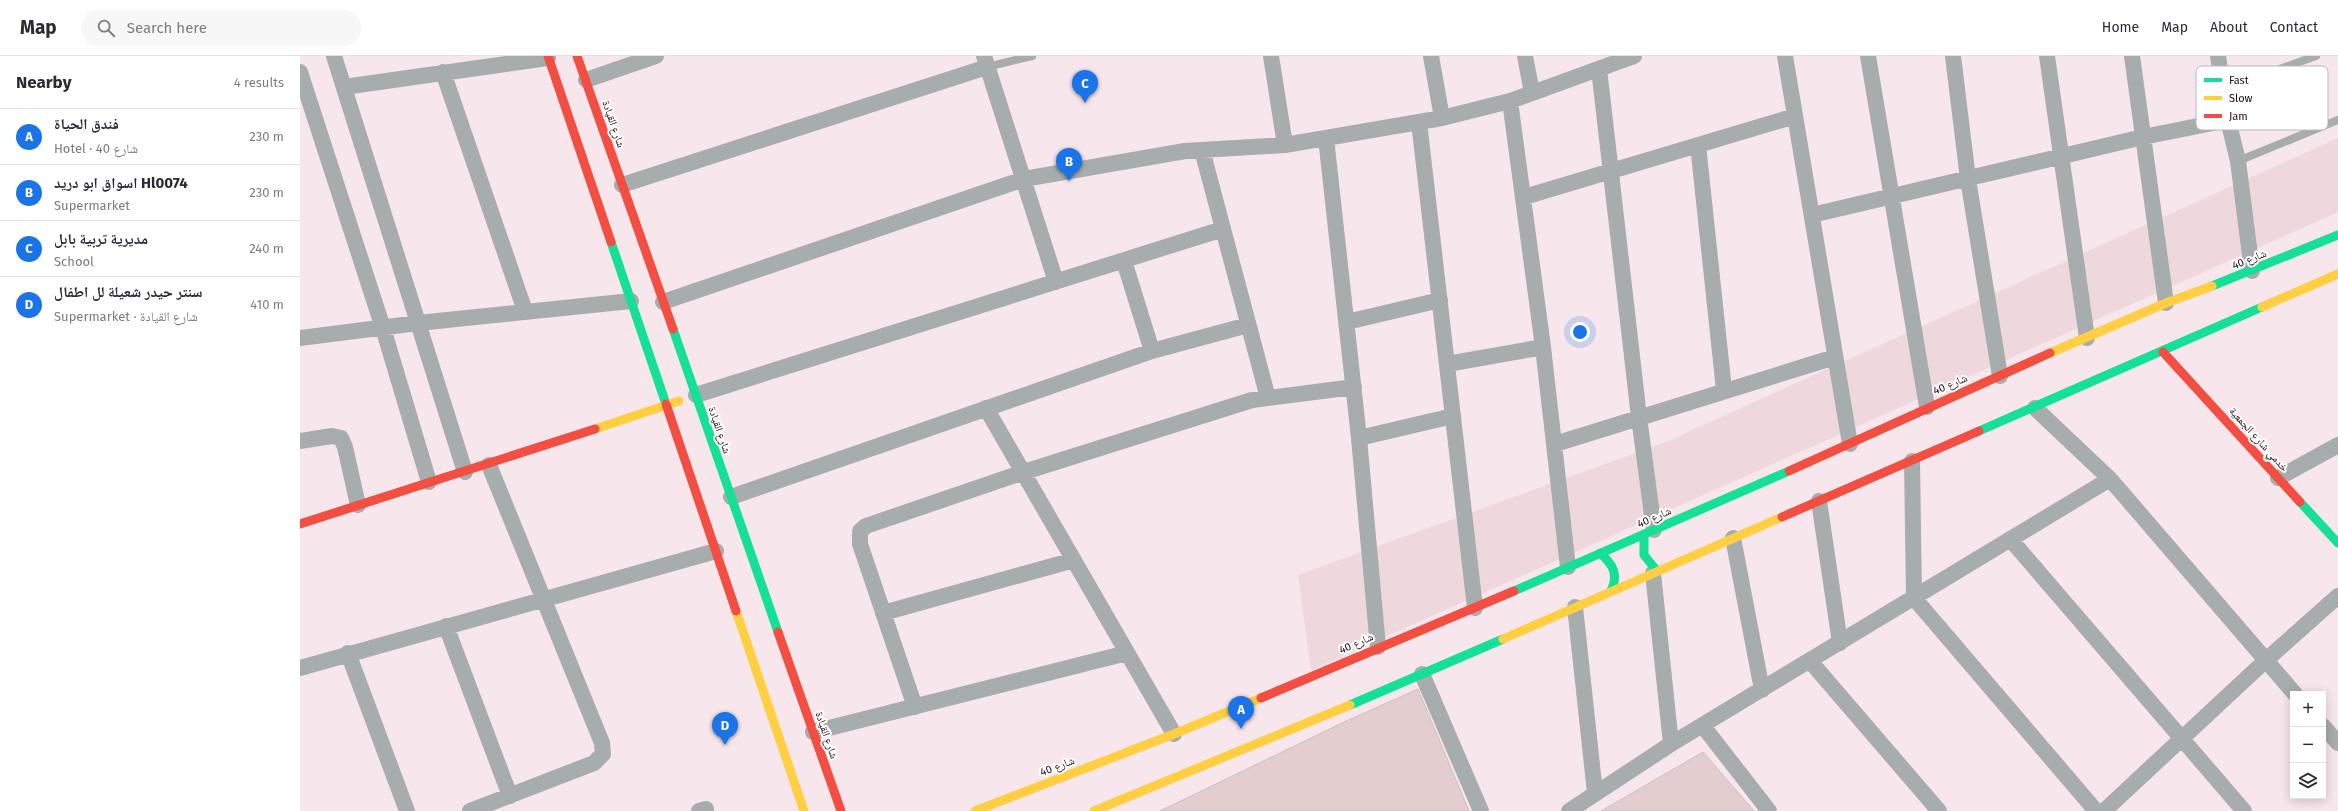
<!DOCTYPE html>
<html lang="en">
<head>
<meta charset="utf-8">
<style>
	body { margin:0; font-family:"Fira Sans","Noto Naskh Arabic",sans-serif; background:#f7f7f7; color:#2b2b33 }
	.controls { position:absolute; right:12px; bottom:12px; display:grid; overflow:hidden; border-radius:0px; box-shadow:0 2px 10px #0003 }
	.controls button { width:36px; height:36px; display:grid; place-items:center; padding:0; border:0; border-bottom:1px solid #e1e1e2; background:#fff; color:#2b2b33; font:20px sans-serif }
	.you { position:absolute; left:1280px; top:276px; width:14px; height:14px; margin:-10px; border:3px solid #fff; border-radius:50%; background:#1a73e8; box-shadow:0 0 0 6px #1a73e833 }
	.badge { display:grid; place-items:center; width:26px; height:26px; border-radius:50%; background:#1a73e8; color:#fff; font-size:13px; font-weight:700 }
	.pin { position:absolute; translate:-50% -33px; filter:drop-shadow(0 1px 2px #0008) }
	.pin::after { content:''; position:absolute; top:21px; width:14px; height:12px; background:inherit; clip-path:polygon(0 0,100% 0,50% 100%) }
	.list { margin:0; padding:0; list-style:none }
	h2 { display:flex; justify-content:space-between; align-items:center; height:52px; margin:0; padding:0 16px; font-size:17px }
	h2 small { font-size:13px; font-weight:400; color:#7c7c81 }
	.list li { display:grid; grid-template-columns:26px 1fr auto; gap:12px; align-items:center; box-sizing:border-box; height:56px; padding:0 16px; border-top:1px solid #e1e1e2 }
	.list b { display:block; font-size:15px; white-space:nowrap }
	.list p { margin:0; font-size:13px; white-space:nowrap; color:#7c7c81 }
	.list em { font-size:13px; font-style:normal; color:#7c7c81 }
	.icon { flex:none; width:22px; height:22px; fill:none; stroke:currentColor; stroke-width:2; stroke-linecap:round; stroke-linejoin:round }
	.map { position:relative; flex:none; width:2038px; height:755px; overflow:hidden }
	header { display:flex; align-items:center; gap:24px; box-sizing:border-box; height:56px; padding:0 20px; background:#fff; border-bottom:1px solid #e1e1e2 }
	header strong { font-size:19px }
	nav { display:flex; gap:22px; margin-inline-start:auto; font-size:14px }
	.search { width:280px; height:36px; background:#f7f7f7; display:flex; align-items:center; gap:10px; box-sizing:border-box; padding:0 14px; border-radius:22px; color:#7c7c81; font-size:15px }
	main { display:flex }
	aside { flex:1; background:#fff }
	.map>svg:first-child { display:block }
</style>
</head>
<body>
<header>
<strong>Map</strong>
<div class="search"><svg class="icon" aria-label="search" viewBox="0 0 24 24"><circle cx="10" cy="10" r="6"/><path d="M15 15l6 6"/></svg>Search here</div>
<nav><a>Home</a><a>Map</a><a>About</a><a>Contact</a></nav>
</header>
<main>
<aside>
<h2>Nearby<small>4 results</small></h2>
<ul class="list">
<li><span class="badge">A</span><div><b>فندق الحياة</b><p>Hotel · شارع 40</p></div><em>230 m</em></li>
<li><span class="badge">B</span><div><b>اسواق ابو دريد Hl0074</b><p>Supermarket</p></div><em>230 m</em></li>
<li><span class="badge">C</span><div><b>مديرية تربية بابل</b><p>School</p></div><em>240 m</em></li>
<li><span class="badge">D</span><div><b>سنتر حيدر شعيلة لل اطفال</b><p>Supermarket · شارع القيادة</p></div><em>410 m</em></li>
</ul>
</aside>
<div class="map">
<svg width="2038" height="755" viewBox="0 0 2038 755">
	<rect width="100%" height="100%" fill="#f7e7ec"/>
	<!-- built -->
	<path fill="#eed7dd" d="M2038,82V156L1011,614L998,519L1366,386Z"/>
	<!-- building -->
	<path fill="#e4cdcf" stroke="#d1bdbf" d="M1118,633L1169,755H860L1044,666Z
		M1403,696L1454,755H1301Z"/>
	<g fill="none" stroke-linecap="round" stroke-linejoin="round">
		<!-- lane -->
		<path stroke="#a6adac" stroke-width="8" d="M687,11L732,0
			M1924,33L2016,0
			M1938,105L2038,64"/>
		<!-- street -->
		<path stroke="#a6adac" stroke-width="16" d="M34,0L165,416
			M684,0L756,226
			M971,0L985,89
			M1131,0L1142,62
			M1225,0L1232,37
			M1485,0L1550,388
			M1568,0L1627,351
			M1653,0L1668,123L1700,320
			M1747,0L1787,282
			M1832,0L1866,247
			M1918,0L1928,64L1938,105L1952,215
			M1299,13L1339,361L1354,474
			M0,16L83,272L129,426
			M143,16L225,255
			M286,24L356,0
			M44,31L248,2
			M1210,45L1243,291L1268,511
			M1119,66L1175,552
			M1026,82L1059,382L1078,591
			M1398,89L1424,334
			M902,94L968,342
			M322,129L687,11
			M1224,141L1495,60
			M1512,159L1843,81L1928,64
			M824,205L852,295
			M363,246L724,123L885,95L985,89L1142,62L1210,45L1334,0
			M1047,266L1140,244
			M0,282L118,267L331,245
			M1147,308L1243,291
			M396,339L923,173
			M686,352L874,678
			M1735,352L1810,423L1995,638
			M1059,382L1153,360
			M0,385L32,380L41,382L45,391L58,449
			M1255,388L1535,301
			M1612,405L1614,542L1796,755
			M1978,422L2038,389
			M431,441L852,295L948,269
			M1519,445L1540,587
			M1433,482L1462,634
			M1711,484L1944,755
			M1353,517L1371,688
			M1275,551L1295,737
			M583,557L774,504
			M146,570L210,740
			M48,597L107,755
			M1510,605L1639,755
			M0,612L416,495
			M1122,618L1181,755
			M615,651L560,488V475L566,470L724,416L952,344L1054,331
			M1403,670L1469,755
			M2023,670L2038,687
			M513,676L827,597
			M170,755L294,707L303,698L302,687L189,409
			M399,755L406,753
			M1269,755L1371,688L1810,423
			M1804,755L1965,605L2038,540"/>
		<!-- fast -->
		<path stroke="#16e098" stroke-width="9" d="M311,186L366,348
			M1912,230L2038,179
			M373,273L478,576
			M1679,375L1962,251
			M2000,446L2038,487
			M1344,478V499L1357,515
			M1300,497C1313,508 1319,519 1311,535
			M1214,535L1489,415
			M1050,649L1203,583"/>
		<!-- slow -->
		<path stroke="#ffcf43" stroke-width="9" d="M1962,251L2038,218
			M1750,297L1866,247L1912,230
			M295,373L379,345
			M436,555L504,755
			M1203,583L1482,461
			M675,755L874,678L961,642
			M794,755L1050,649"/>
		<!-- jam -->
		<path stroke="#f24e42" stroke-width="9" d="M248,0L311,186
			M277,0L373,273
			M1863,296L2000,446
			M366,348L436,555
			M1489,415L1750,297
			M1482,461L1679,375
			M0,468L295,373
			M478,576L541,755
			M961,642L1214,535"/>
	</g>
	<g text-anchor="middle" stroke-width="4" stroke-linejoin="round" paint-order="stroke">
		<!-- street labels -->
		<g font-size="11" fill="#210b12" stroke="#fff">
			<text transform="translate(314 68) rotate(71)" y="4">شارع القيادة</text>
			<text transform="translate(1949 203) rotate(-22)" y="4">شارع 40</text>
			<text transform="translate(1650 328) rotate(-23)" y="4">شارع 40</text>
			<text transform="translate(420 374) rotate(71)" y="4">شارع القيادة</text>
			<text transform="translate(1959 383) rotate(48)" y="4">خدمي شارع الجمعية</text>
			<text transform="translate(1354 461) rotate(-24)" y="4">شارع 40</text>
			<text transform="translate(1056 587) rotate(-24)" y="4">شارع 40</text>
			<text transform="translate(527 679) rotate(71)" y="4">شارع القيادة</text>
			<text transform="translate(757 710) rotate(-21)" y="4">شارع 40</text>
		</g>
	</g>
	<!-- legend -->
	<rect x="1896" y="10" width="132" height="64" rx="6" fill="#fff" stroke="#bcb6b8" stroke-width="1"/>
	<rect x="1904" y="22" width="18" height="4" fill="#16e098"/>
	<rect x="1904" y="40" width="18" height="4" fill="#ffcf43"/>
	<rect x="1904" y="58" width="18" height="4" fill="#f24e42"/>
	<g font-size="11" fill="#210b12">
		<text x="1929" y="28">Fast</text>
		<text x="1929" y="46">Slow</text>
		<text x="1929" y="64">Jam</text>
	</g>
</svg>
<div class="controls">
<button>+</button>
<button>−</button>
<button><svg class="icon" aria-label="layers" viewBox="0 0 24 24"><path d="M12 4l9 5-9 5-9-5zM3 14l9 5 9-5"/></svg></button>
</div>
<div class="you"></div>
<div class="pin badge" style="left:941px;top:673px">A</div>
<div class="pin badge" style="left:769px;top:125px">B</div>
<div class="pin badge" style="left:785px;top:47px">C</div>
<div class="pin badge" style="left:425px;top:689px">D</div>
</div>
</main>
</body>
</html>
